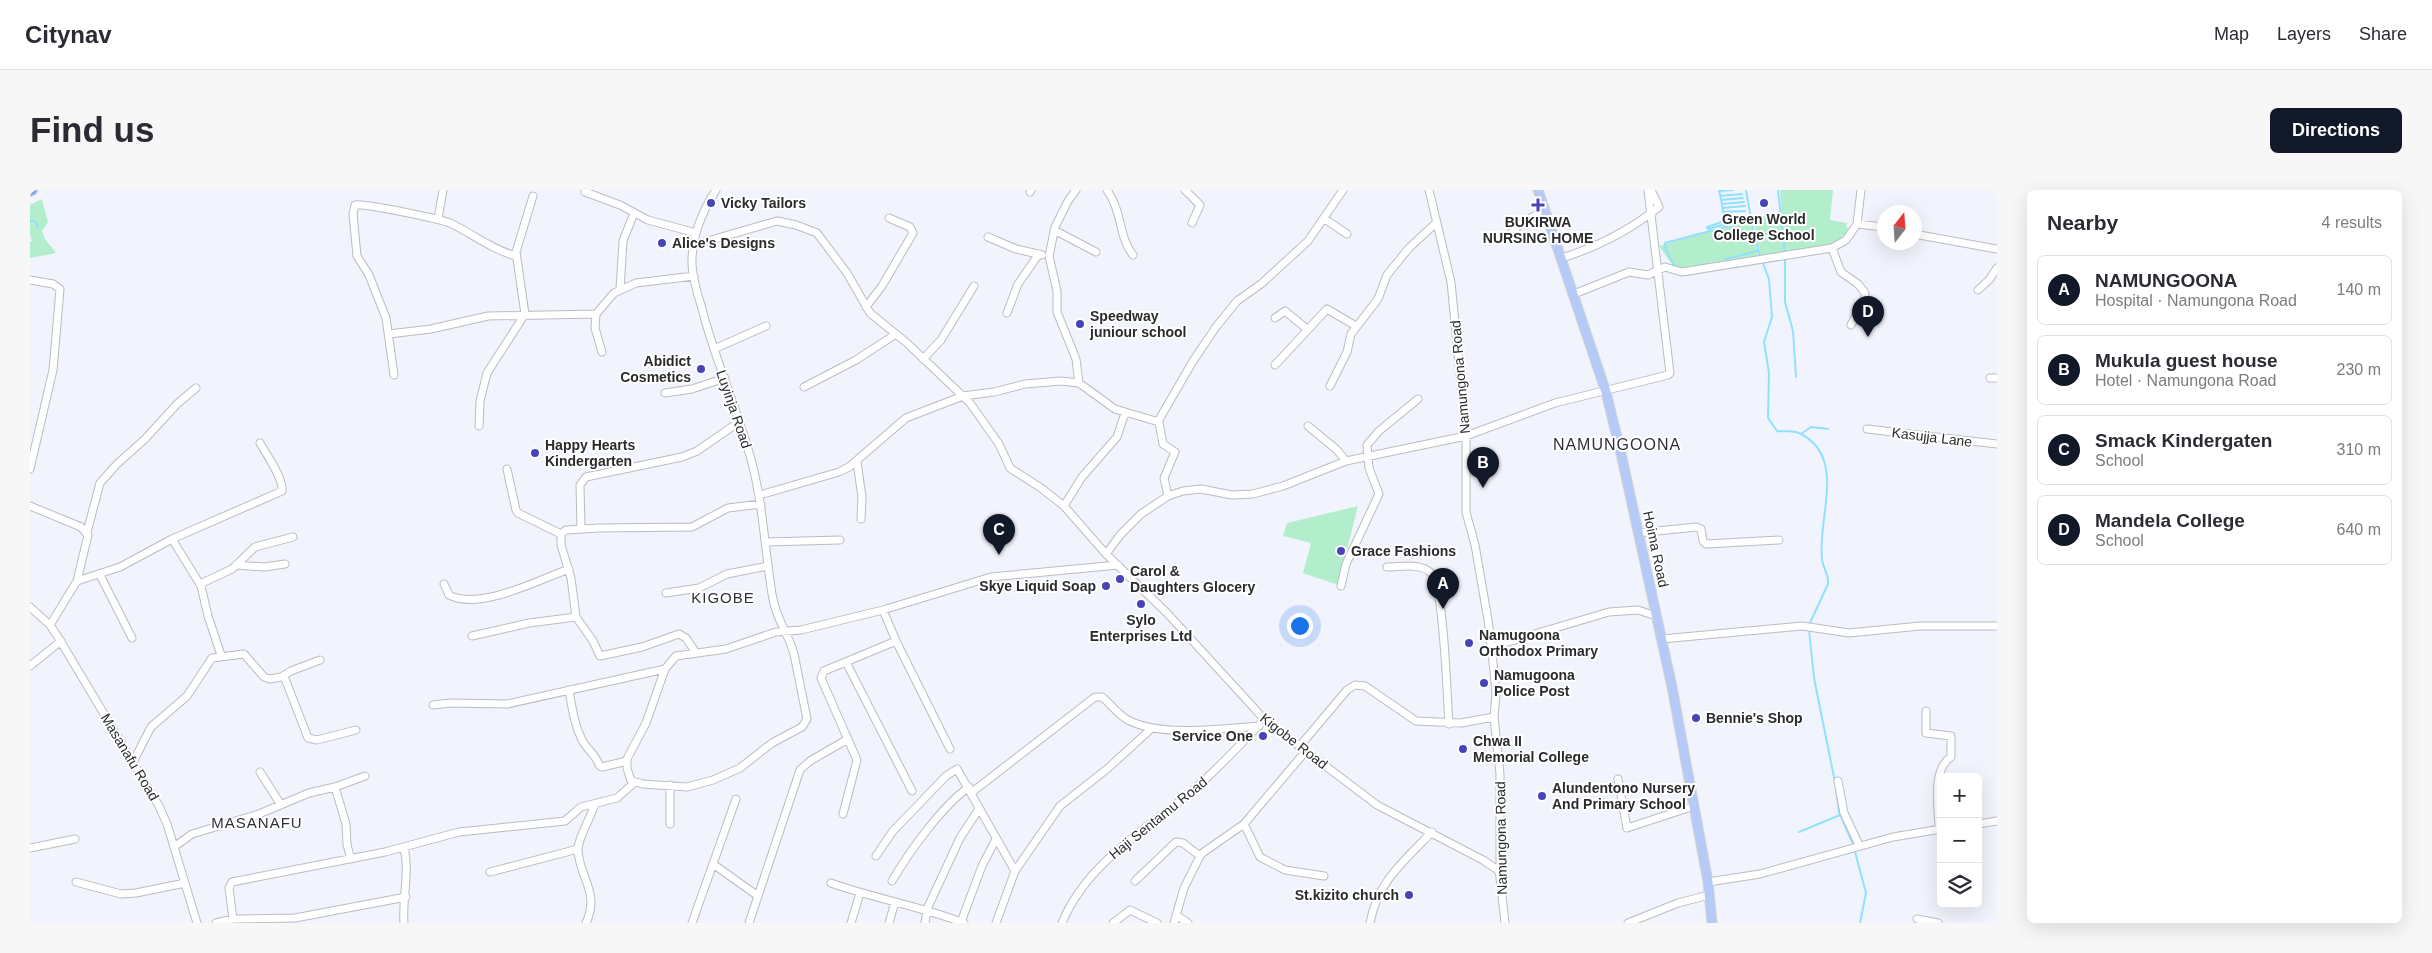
<!DOCTYPE html>
<html lang="en">
<head>
<meta charset="utf-8">
<style>
	body { margin:0; font-family:Arial,sans-serif; background:#f7f7f7; color:#2b2b33 }
	.controls { position:absolute; right:15px; bottom:15px; display:grid; overflow:hidden; border-radius:8px; box-shadow:0 5px 20px #0002 }
	.controls button { width:45px; height:45px; display:grid; place-items:center; padding:0; border:0; border-bottom:1px solid #e1e1e2; background:#fff; color:#2b2b33; font:25px sans-serif }
	.compass { position:absolute; left:1847px; top:15px; width:45px; height:45px; border-radius:50%; background:#fff; box-shadow:0 5px 20px #0002; rotate:17deg }
	.you { position:absolute; left:1269px; top:435px; width:18px; height:18px; margin:-12px; border:4px solid #fff; border-radius:50%; background:#1a73e8; box-shadow:0 0 0 8px #1a73e833 }
	.badge { display:grid; place-items:center; width:32px; height:32px; border-radius:50%; background:#111827; color:#fff; font-size:16px; font-weight:700 }
	.pin { position:absolute; translate:-50% -41px; filter:drop-shadow(0 1px 2px #0008) }
	.pin::after { content:''; position:absolute; top:26px; width:18px; height:15px; background:inherit; clip-path:polygon(0 0,100% 0,50% 100%) }
	.list { margin:0; padding:0; list-style:none }
	h2 { display:flex; justify-content:space-between; align-items:center; height:65px; margin:0; padding:0 20px; font-size:21px }
	h2 small { font-size:16px; font-weight:400; color:#7c7c81 }
	.list li { display:grid; grid-template-columns:32px 1fr auto; gap:15px; align-items:center; box-sizing:border-box; height:70px; margin:0 10px 10px; padding:0 10px; border:1px solid #e1e1e2; border-radius:8px }
	.list b { display:block; font-size:19px; white-space:nowrap }
	.list p { margin:0; font-size:16px; white-space:nowrap; color:#7c7c81 }
	.list em { font-size:16px; font-style:normal; color:#7c7c81 }
	.icon { flex:none; width:28px; height:28px; fill:none; stroke:currentColor; stroke-width:2; stroke-linecap:round; stroke-linejoin:round }
	.map { position:relative; flex:none; width:1967px; height:733px; overflow:hidden; border-radius:8px }
	header { display:flex; align-items:center; gap:30px; box-sizing:border-box; height:70px; padding:0 25px; background:#fff; border-bottom:1px solid #e1e1e2 }
	header strong { font-size:24px }
	nav { display:flex; gap:28px; margin-inline-start:auto; font-size:18px }
	.intro { display:flex; align-items:center; justify-content:space-between; box-sizing:border-box; height:120px; padding:0 30px }
	h1 { margin:0; font-size:35px }
	.button { padding:12px 22px; border-radius:8px; background:#111827; color:#fff; font-size:18px; font-weight:700 }
	main { display:flex; gap:30px; padding:0 30px }
	aside { flex:1; background:#fff; border-radius:8px; box-shadow:0 5px 20px #0002 }
	.map>svg:first-child { display:block }
</style>
</head>
<body>
<header>
<strong>Citynav</strong>
<nav><a>Map</a><a>Layers</a><a>Share</a></nav>
</header>
<div class="intro"><h1>Find us</h1><a class="button">Directions</a></div>
<main>
<div class="map">
<svg width="1967" height="733" viewBox="0 0 1967 733">
	<rect width="100%" height="100%" fill="#f2f4fd"/>
	<!-- green -->
	<path fill="#b2eecc" d="M1750,0H1803L1800,30L1817,33L1816,37L1822,39L1801,55L1731,67L1722,26H1749L1753,51Z
		M12,9L18,32L12,41L15,49L26,63L0,68V52L2,51L0,45V15Z
		M1720,30L1729,68L1680,73L1656,79L1644,77L1629,56Z
		M1328,316L1308,395L1273,383L1281,353L1253,346L1257,333Z"/>
	<g fill="none" stroke-linecap="round" stroke-linejoin="round">
		<!-- stream -->
		<path stroke="#91e0fd" stroke-width="2" d="M1689,0L1696,34
			M1716,0L1722,35L1730,66
			M1748,0L1755,64
			M1689,1L1703,0
			M1690,6L1712,4
			M1691,10L1713,8
			M1692,14L1714,12
			M1692,18L1715,16
			M1693,22L1715,21
			M1694,27L1716,26
			M0,31H5L8,37
			M1677,37L1678,39L1717,28
			M1677,37L1695,31
			M1755,68V112L1763,141L1766,187
			M1696,69L1727,61
			M1732,71L1739,89L1742,127L1734,152L1739,183L1738,228L1747,241C1754,242 1763,240 1769,243C1818,266 1787,328 1792,369C1793,378 1799,385 1798,394L1779,435
			M1669,76L1679,74
			M1645,77L1636,60L1635,53L1721,30
			M1771,244L1781,237L1798,239
			M1779,439L1784,488L1805,592
			M1806,597L1809,622L1823,654
			M1769,642L1810,625
			M1825,662L1836,703L1830,733"/>
		<!-- minor casing -->
		<g stroke="#babcc5" stroke-width="9">
			<path id="minor" d="M686,0C672,21 661,49 662,75C663,88 667,103 671,115C683,164 704,211 718,259C733,307 734,355 742,404C746,430 758,442 764,464L777,529L772,537L742,553L710,578L683,590L657,597L613,594L601,591L597,578V569L616,533L635,479L646,466L696,459L746,442L771,440L853,420L961,387L1088,375
				M1046,0L1038,11L1025,37L1019,66L1027,101V122L1046,169L1049,193
				M1077,0C1093,23 1088,46 1103,65
				M1155,0L1170,15L1162,33
				M1399,0L1421,92L1436,246V322L1445,355L1458,430L1464,481L1466,504L1464,527L1470,584V687L1475,733
				M555,2L590,15L618,30L666,43
				M1000,2L1001,0
				M408,29L413,0
				M1295,29L1317,44
				M1827,34L1831,0
				M1024,40L1066,62
				M1884,44L1967,59
				M1478,46L1493,32L1516,20
				M958,47L986,59L1012,65
				M664,55L747,31L766,35L787,43L817,83L840,123L877,153L940,213L969,254L980,278L1011,298L1034,316L1076,364L1137,423L1235,530L1347,615L1453,670L1469,681L1470,687
				M1802,58L1811,82L1828,94L1835,103V109L1821,135
				M1532,68C1567,57 1600,40 1629,17L1621,0
				M0,90L23,94L30,99L23,180L0,279
				M590,99L593,51L604,23
				M1948,100L1959,90L1967,78
				M1544,104L1599,82L1618,85L1635,77L1652,82L1802,58L1816,50L1827,34L1854,37
				M836,117L852,96L883,43L880,37L859,28
				M977,123L988,94L1009,64
				M1245,128L1255,121L1277,139
				M359,144L401,139L458,126L566,124
				M684,159L736,136
				M572,162L565,138L566,124L584,103L606,93L664,86
				M893,169L911,150L944,96
				M1245,175L1297,119L1326,136
				M364,185L356,128L339,85L327,66L323,24L325,15C334,13 410,29 420,33C443,44 461,59 486,66
				M1960,188H1967
				M1300,196L1317,162L1321,144L1348,109L1357,85L1379,58L1406,33
				M774,197L826,170L866,144
				M635,203L662,199L695,188
				M449,236L450,211L457,183L495,124L486,62L503,6
				M1278,236L1307,260L1316,271
				M1837,239L1967,254
				M827,272L832,307L831,329
				M477,279L486,320L488,323L531,344
				M730,305L809,282L819,277L876,228L933,206L964,202L995,194L1031,191L1049,193L1085,219L1129,232
				M1138,306L1134,288L1145,262L1133,254L1129,232L1130,228L1163,171L1186,137L1207,111L1231,94L1278,51L1313,0
				M0,316L51,337L58,345L47,391L20,435
				M1034,316L1052,287L1087,247L1095,223
				M551,339L550,295L556,287L652,267L667,261L709,232
				M57,342L70,293L87,274L115,249L147,214L166,198
				M1608,343L1666,337L1671,339L1673,351L1676,354L1749,350
				M531,344V355L541,388L546,427L563,451L570,466L612,457L649,444L656,448L666,463
				M531,344L536,340L569,338L662,337L698,318L731,314
				M142,349L171,396L178,426L191,465
				M736,352L810,350
				M1076,364L1091,344L1111,324L1138,306L1153,301L1171,299L1202,305L1223,304L1253,296L1316,271L1436,246L1525,213L1638,185L1640,183L1618,0
				M206,375L234,377L255,374
				M1357,377C1371,377 1391,372 1402,384C1414,398 1417,509 1419,534
				M70,385L102,448
				M47,391L90,377L142,349L252,301C254,289 236,264 230,253
				M170,394L202,379L225,357L263,347
				M414,394L419,405C450,421 508,390 539,379
				M1311,396L1316,374L1349,304L1339,278L1337,255L1349,241L1388,209
				M636,403L669,398L697,384L738,376
				M0,417L20,435L28,447L129,616L137,634L167,733
				M853,420L866,451L920,559
				M442,446L499,433L546,427
				M1632,449L1772,436L1819,443L1890,436H1967
				M1461,457L1579,422L1608,420L1626,426
				M816,472L882,601
				M0,476L31,451
				M254,486L278,548L287,550L326,540
				M539,500C542,517 544,534 552,550C557,560 565,563 569,575L572,577L597,571
				M403,515L421,513L477,514L635,479
				M1896,521V543L1921,546V567C1901,580 1909,618 1909,639
				M1269,557L1317,500L1325,495L1335,496L1386,531L1431,533L1464,527
				M103,572L121,537L157,506L182,468L214,464L234,487L240,489L251,487L261,481L290,470
				M230,582L251,615
				M1588,589L1597,638L1664,616
				M1808,591L1814,623L1829,655
				M305,597L316,634L317,655L321,669
				M941,603L1065,507H1072C1081,514 1087,524 1098,530C1130,547 1193,539 1229,536
				M813,624L827,570L791,488L794,481L866,451
				M640,634V595
				M1214,634L1230,667L1255,680L1294,686
				M1948,634L1967,631
				M144,657L162,644L229,624L279,603L305,597L335,586
				M0,658L45,649
				M846,666L863,641L916,586L927,579L985,681
				M683,674L728,706
				M460,682L548,659
				M862,691C879,662 912,616 939,597
				M1105,691L1146,652L1153,653L1170,666
				M46,692L91,704L106,703L155,693
				M1678,692L1730,684L1863,647L1911,639
				M801,693C845,709 891,716 934,733
				M1146,725L1158,733
				M203,729L199,698L202,692L355,662L429,642L535,631L551,617L587,608L605,592
				M1887,729L1908,733
				M931,732L952,676L966,649
				M186,733L203,729L265,728L376,707
				M374,733C372,708 380,683 374,657
				M556,733C570,702 550,689 548,661C547,650 561,627 565,614
				M662,733L706,609
				M719,733L770,580L780,571L818,549
				M821,733L830,703
				M859,733L865,712
				M895,733L897,719L930,648L949,619
				M966,733L985,681L1030,616L1077,579L1122,538
				M1032,733C1056,674 1114,641 1161,602C1186,581 1207,558 1229,535
				M1083,733L1100,720L1127,733
				M1144,733L1154,698L1171,664L1214,634L1275,562
				M1340,733C1347,692 1375,670 1402,642
				M1598,733L1648,713L1679,705"/>
		</g>
		<!-- major casing -->
		<g stroke="#d4d5d5" stroke-width="11">
			<path id="major" d="M1508,0L1576,202L1592,268L1642,497L1678,692L1682,733"/>
		</g>
		<!-- highway casing -->
		<g stroke="#d4d5d5" stroke-width="12">
			<path id="highway" d="M0,1L2,0"/>
		</g>
		<!-- minor -->
		<use href="#minor" stroke="#fff" stroke-width="7"/>
		<!-- major -->
		<use href="#major" stroke="#b5caf7" stroke-width="9"/>
		<!-- highway -->
		<use href="#highway" stroke="#84a7f1" stroke-width="10"/>
	</g>
	<!-- markers -->
	<g fill="#4943ba" stroke="#fff" stroke-width="2">
		<circle cx="681" cy="13" r="5"/>
		<circle cx="1734" cy="13" r="5"/>
		<path d="M1505.5 7.5h5v5h5v5h-5v5h-5v-5h-5v-5h5z"/>
		<circle cx="632" cy="53" r="5"/>
		<circle cx="1050" cy="134" r="5"/>
		<circle cx="671" cy="179" r="5"/>
		<circle cx="505" cy="263" r="5"/>
		<circle cx="1311" cy="361" r="5"/>
		<circle cx="1090" cy="389" r="5"/>
		<circle cx="1076" cy="396" r="5"/>
		<circle cx="1111" cy="414" r="5"/>
		<circle cx="1439" cy="453" r="5"/>
		<circle cx="1454" cy="493" r="5"/>
		<circle cx="1666" cy="528" r="5"/>
		<circle cx="1233" cy="546" r="5"/>
		<circle cx="1433" cy="559" r="5"/>
		<circle cx="1512" cy="606" r="5"/>
		<circle cx="1379" cy="705" r="5"/>
	</g>
	<g text-anchor="middle" stroke-width="4" stroke-linejoin="round" paint-order="stroke">
		<!-- poi labels -->
		<g font-size="14" font-weight="bold" fill="#2a2b2e" stroke="#fff" text-anchor="start">
			<text x="691" y="18">Vicky Tailors</text>
			<text x="1734" y="34" text-anchor="middle">Green World<tspan x="1734" dy="16">College School</tspan></text>
			<text x="1508" y="37" text-anchor="middle">BUKIRWA<tspan x="1508" dy="16">NURSING HOME</tspan></text>
			<text x="642" y="58">Alice's Designs</text>
			<text x="1060" y="131">Speedway<tspan x="1060" dy="16">juniour school</tspan></text>
			<text x="661" y="176" text-anchor="end">Abidict<tspan x="661" dy="16">Cosmetics</tspan></text>
			<text x="515" y="260">Happy Hearts<tspan x="515" dy="16">Kindergarten</tspan></text>
			<text x="1321" y="366">Grace Fashions</text>
			<text x="1100" y="386">Carol &amp;<tspan x="1100" dy="16">Daughters Glocery</tspan></text>
			<text x="1066" y="401" text-anchor="end">Skye Liquid Soap</text>
			<text x="1111" y="435" text-anchor="middle">Sylo<tspan x="1111" dy="16">Enterprises Ltd</tspan></text>
			<text x="1449" y="450">Namugoona<tspan x="1449" dy="16">Orthodox Primary</tspan></text>
			<text x="1464" y="490">Namugoona<tspan x="1464" dy="16">Police Post</tspan></text>
			<text x="1676" y="533">Bennie's Shop</text>
			<text x="1223" y="551" text-anchor="end">Service One</text>
			<text x="1443" y="556">Chwa II<tspan x="1443" dy="16">Memorial College</tspan></text>
			<text x="1522" y="603">Alundentono Nursery<tspan x="1522" dy="16">And Primary School</tspan></text>
			<text x="1369" y="710" text-anchor="end">St.kizito church</text>
		</g>
		<!-- street labels -->
		<g font-size="14" fill="#2a2b2e" stroke="#fff">
			<text transform="translate(1430 187) rotate(-95)" y="5">Namungona Road</text>
			<text transform="translate(704 219) rotate(71)" y="5">Luyinja Road</text>
			<text transform="translate(1902 247) rotate(7)" y="5">Kasujja Lane</text>
			<text transform="translate(1626 359) rotate(78)" y="5">Hoima Road</text>
			<text transform="translate(1264 551) rotate(38)" y="5">Kigobe Road</text>
			<text transform="translate(100 567) rotate(59)" y="5">Masanafu Road</text>
			<text transform="translate(1128 628) rotate(-39)" y="5">Haji Sentamu Road</text>
			<text transform="translate(1471 648) rotate(-91)" y="5">Namungona Road</text>
		</g>
		<!-- neighbourhood labels -->
		<g font-size="15" letter-spacing="1" fill="#2f3138" stroke="#fff">
			<text x="693" y="413">KIGOBE</text>
			<text x="227" y="638">MASANAFU</text>
		</g>
		<!-- quarter labels -->
		<g font-size="16" letter-spacing="1" fill="#2f3138" stroke="#fff">
			<text x="1587" y="260">NAMUNGOONA</text>
		</g>
	</g>
</svg>
<div class="controls">
<button>+</button>
<button>−</button>
<button><svg class="icon" aria-label="layers" viewBox="0 0 24 24"><path d="M12 4l9 5-9 5-9-5zM3 14l9 5 9-5"/></svg></button>
</div>
<svg class="compass" viewBox="-18 -18 36 36"><path d="M0-13l5 13h-10z" fill="#e53935"/><path d="M0 13l5-13h-10z" fill="#7c7c81"/></svg>
<div class="you"></div>
<div class="pin badge" style="left:1413px;top:419px">A</div>
<div class="pin badge" style="left:1453px;top:298px">B</div>
<div class="pin badge" style="left:969px;top:365px">C</div>
<div class="pin badge" style="left:1838px;top:147px">D</div>
</div>
<aside>
<h2>Nearby<small>4 results</small></h2>
<ul class="list">
<li><span class="badge">A</span><div><b>NAMUNGOONA</b><p>Hospital · Namungona Road</p></div><em>140 m</em></li>
<li><span class="badge">B</span><div><b>Mukula guest house</b><p>Hotel · Namungona Road</p></div><em>230 m</em></li>
<li><span class="badge">C</span><div><b>Smack Kindergaten</b><p>School</p></div><em>310 m</em></li>
<li><span class="badge">D</span><div><b>Mandela College</b><p>School</p></div><em>640 m</em></li>
</ul>
</aside>
</main>
</body>
</html>
